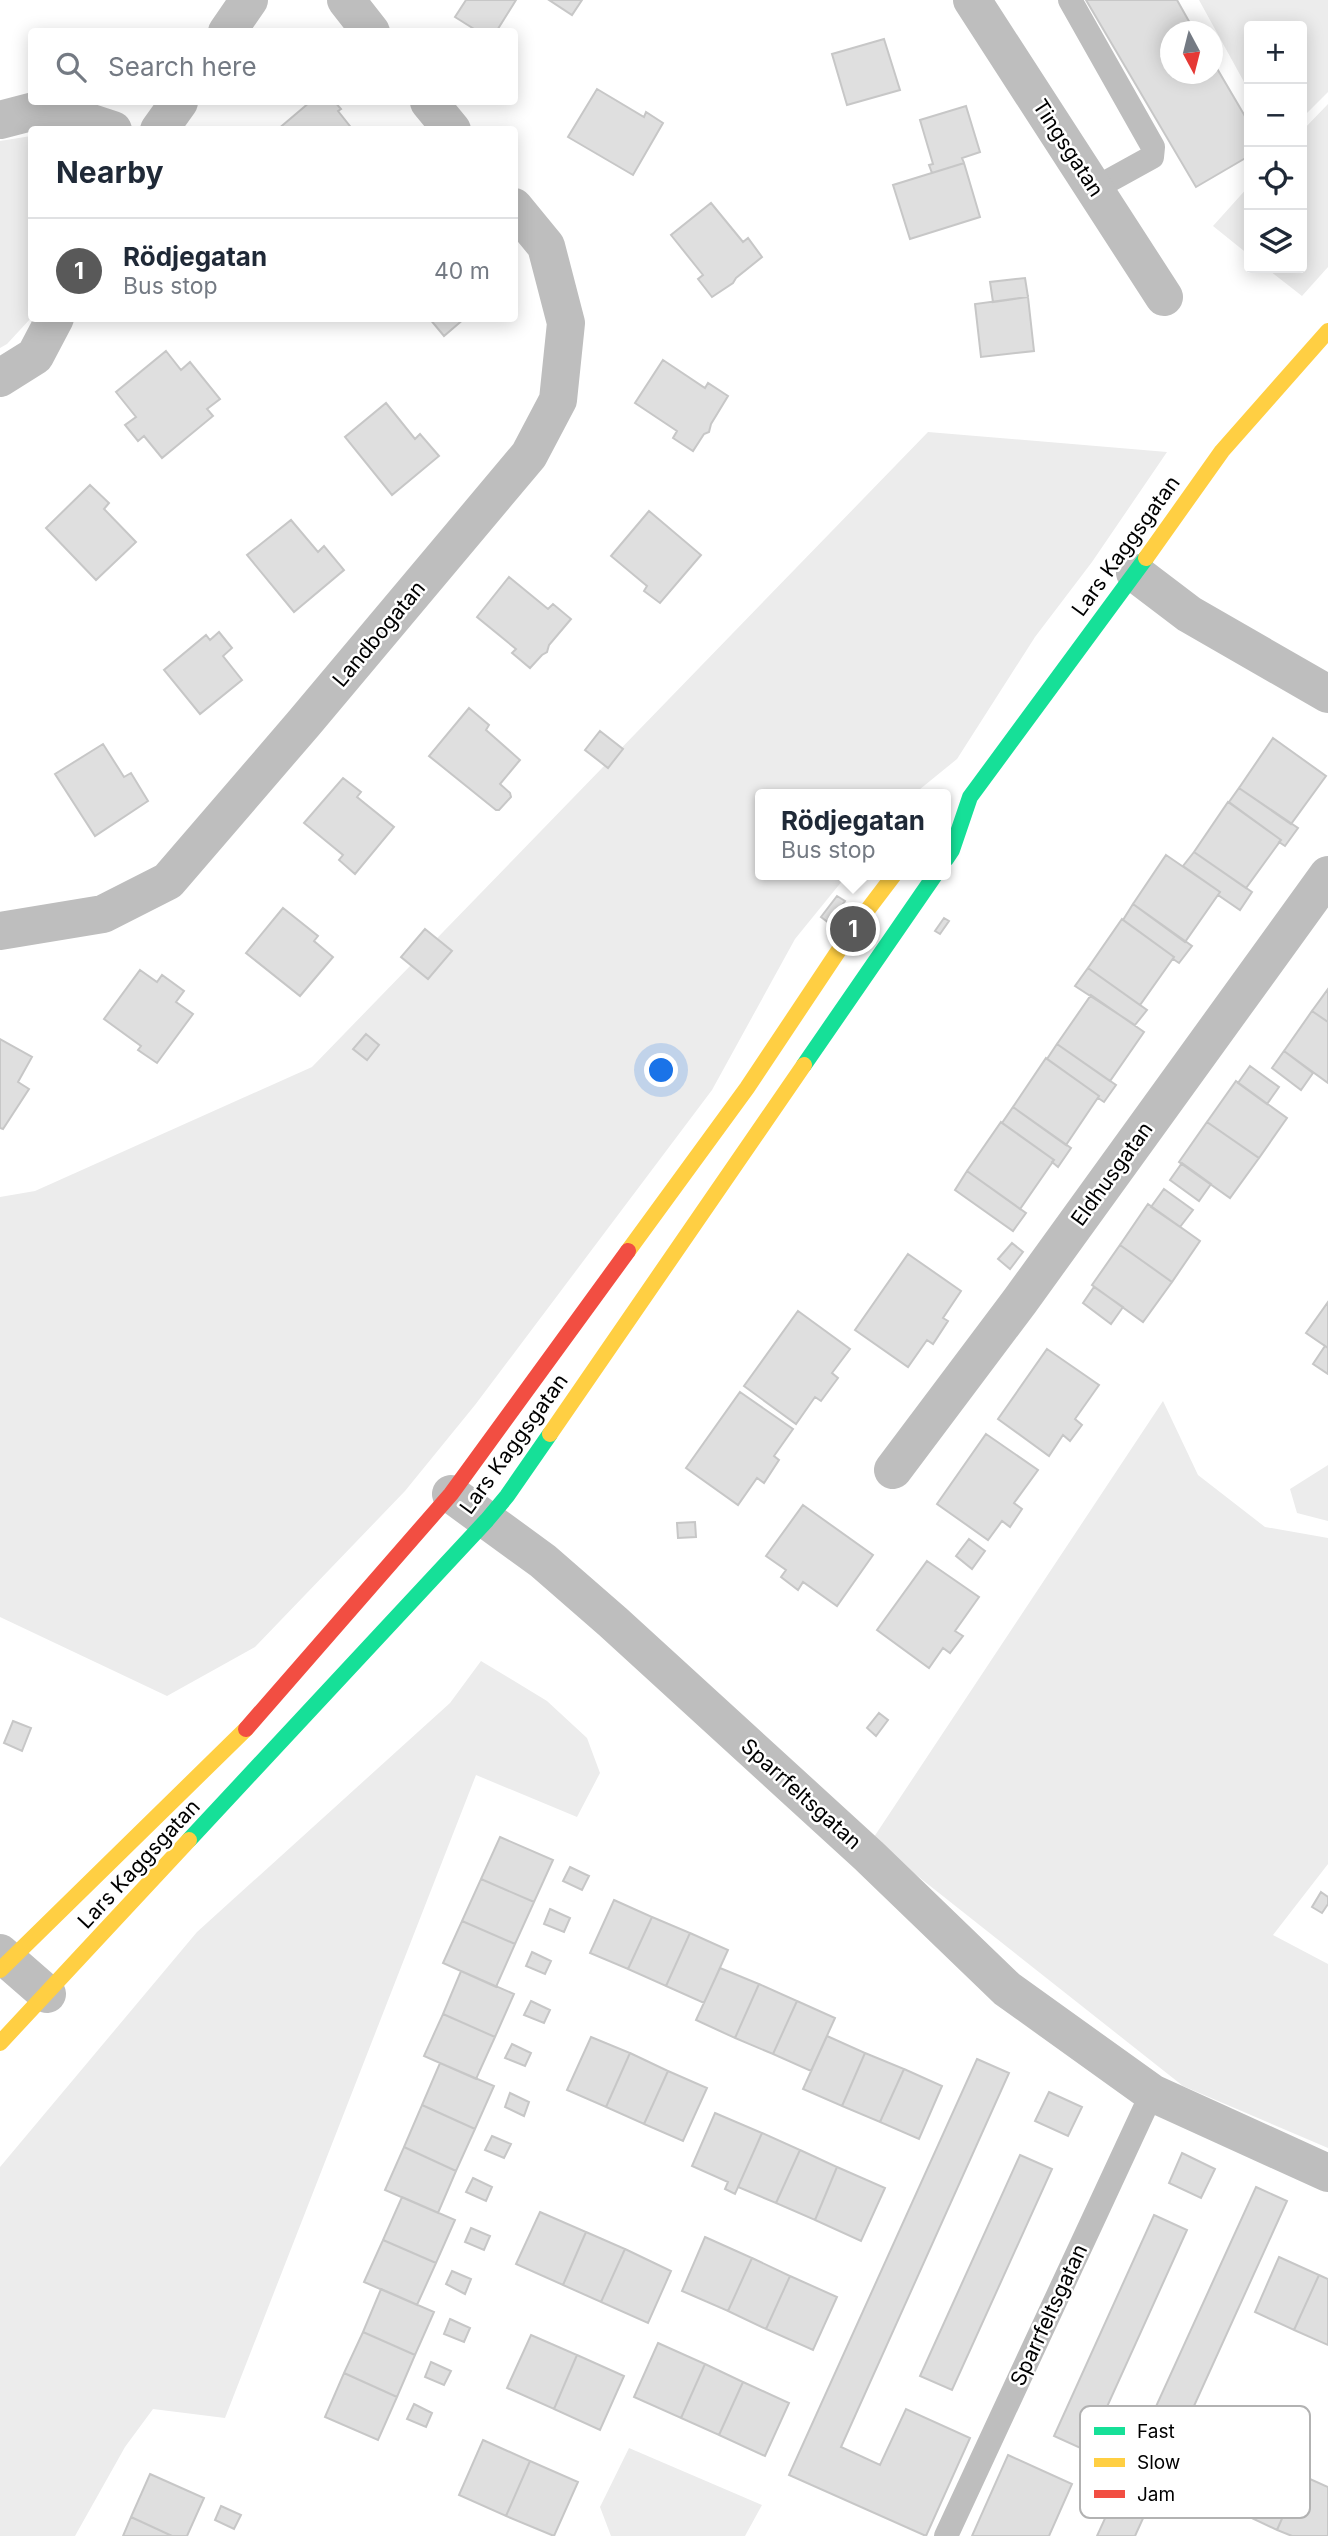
<!DOCTYPE html>
<html lang="en">
<head>
<meta charset="utf-8">
<style>
	body { margin:0; font-family:Inter,sans-serif; background:#f2f2f3; color:#1f2937 }
	.controls { position:absolute; right:21px; top:21px; display:grid; overflow:hidden; border-radius:7px; box-shadow:0 4px 18px #0003 }
	.controls button { width:63px; height:63px; display:grid; place-items:center; padding:0; border:0; border-bottom:2px solid #e0e1e3; background:#fff; color:#1f2937; font:35px sans-serif }
	.compass { position:absolute; left:1160px; top:21px; width:63px; height:63px; border-radius:50%; background:#fff; box-shadow:0 4px 18px #0003; rotate:173deg }
	.you { position:absolute; left:662px; top:1071px; width:24px; height:24px; margin:-18px; border:5px solid #fff; border-radius:50%; background:#1a73e8; box-shadow:0 0 0 10px #1a73e833 }
	.badge { display:grid; place-items:center; width:46px; height:46px; border-radius:50%; background:#595959; color:#fff; font-size:23px; font-weight:700 }
	.pin { position:absolute; translate:-50% -50%; border:4px solid #fff; box-shadow:0 2px 7px #0006 }
	.popup { position:absolute; left:755px; top:789px; width:196px; height:91px; box-sizing:border-box; display:grid; place-content:center; border-radius:7px; background:#fff; filter:drop-shadow(0 2px 5px #0005); font-size:23px; white-space:nowrap; color:#747a83 }
	.popup b { font-size:26px; color:#1f2937 }
	.popup::after { content:''; position:absolute; left:50%; top:100%; margin-left:-14px; border:14px solid transparent; border-top-color:#fff }
	.list { margin:0; padding:0; list-style:none }
	h2 { display:flex; justify-content:space-between; align-items:center; height:91px; margin:0; padding:0 28px; font-size:30px }
	h2 small { font-size:23px; font-weight:400; color:#747a83 }
	.list li { display:grid; grid-template-columns:46px 1fr auto; gap:21px; align-items:center; box-sizing:border-box; height:105px; padding:0 28px; border-top:2px solid #e0e1e3 }
	.list b { display:block; font-size:26px; white-space:nowrap }
	.list p { margin:0; font-size:23px; white-space:nowrap; color:#747a83 }
	.list em { font-size:23px; font-style:normal; color:#747a83 }
	.icon { flex:none; width:38px; height:38px; fill:none; stroke:currentColor; stroke-width:2; stroke-linecap:round; stroke-linejoin:round }
	.map { position:relative; flex:none; width:1328px; height:2536px; overflow:hidden }
	.search { position:absolute; background:#fff; box-shadow:0 4px 18px #0003; left:28px; top:28px; width:490px; height:77px; display:flex; align-items:center; gap:18px; box-sizing:border-box; padding:0 24px; border-radius:7px; color:#747a83; font-size:26px }
	.panel { position:absolute; background:#fff; box-shadow:0 4px 18px #0003; left:28px; top:126px; width:490px; height:196px; border-radius:7px }
	.map>svg:first-child { display:block }
</style>
</head>
<body>
<div class="map">
<svg width="1328" height="2536" viewBox="0 0 1328 2536">
	<rect width="100%" height="100%" fill="#fff"/>
	<!-- green -->
	<path fill="#ececec" d="M1199,0H1328V92L1302,118V26H1249V91Z
		M1328,104V267L1302,296L1266,268H1302V131Z
		M31,136V318L7,344L0,348V141Z
		M1249,186V255L1213,226Z
		M928,432L1167,452L1092,562L1035,637L957,759L914,794H760V875H847L795,939L712,1090L475,1405L405,1491L255,1647L167,1696L0,1617V1197L35,1191L312,1067Z
		M1163,1401L1198,1475L1265,1527L1328,1538V1864L1273,1935L1328,1964V2148L1183,2086L872,1840Z
		M1328,1465V1521L1297,1513L1290,1489Z
		M481,1661L547,1701L587,1738L600,1773L577,1817L476,1775L225,2418L153,2409L125,2447L75,2536H0V2167L197,1932L450,1703Z
		M629,2448L762,2505L745,2536H611L600,2507Z"/>
	<!-- building -->
	<path fill="#dfdfdf" stroke="#c7c7c7" stroke-width="2" d="M466,0H516L496,32H479L455,17Z
		M549,0H582L572,15Z
		M1086,0H1177L1195,32H1170V74H1212V60L1249,123V156L1196,187Z
		M884,39L900,90L847,105L832,54Z
		M597,89L644,117L646,112L663,123L633,175L568,137Z
		M310,102H335L341,109L338,111L353,130H277Z
		M966,106L980,152L962,158L964,163L932,173L929,165L933,164L920,120Z
		M964,163L980,217L910,239L893,185Z
		M711,203L743,242L748,238L762,257L736,278L733,283L712,297L698,279L703,275L671,235Z
		M1025,278L1028,297L993,302L990,282Z
		M1028,297L1034,351L981,357L975,304Z
		M429,318H465L444,336Z
		M166,351L181,370L190,362L220,399L207,409L213,416L162,458L144,436L138,441L125,425L136,417L116,392Z
		M663,360L705,388L708,383L728,396L711,424L709,432L704,434L693,451L673,438L677,431L635,403Z
		M386,403L415,439L420,434L439,456L392,495L345,437Z
		M90,485L109,503L104,509L136,542L96,580L46,528Z
		M649,511L701,555L660,603L644,591L647,586L611,556Z
		M291,520L318,552L324,546L344,570L294,612L247,555Z
		M509,577L548,609L553,604L571,619L549,645L547,652L542,655L530,668L512,653L516,649L477,617Z
		M219,632L232,648L223,656L242,680L200,714L164,670L206,635L210,640Z
		M469,708L489,725L486,730L520,760L500,784L510,793L511,797L499,810H496L429,756Z
		M600,731L623,749L608,768L585,750Z
		M1273,738L1326,776L1291,824L1239,788Z
		M103,744L124,777L131,773L148,801L95,836L55,774Z
		M343,778L361,792L357,797L394,827L355,874L339,860L343,855L304,823Z
		M1239,788L1298,828L1285,846L1279,842L1281,840L1229,802Z
		M1228,802L1281,840L1246,888L1194,852Z
		M1194,852L1252,892L1240,910L1218,895L1220,892L1183,866Z
		M1166,855L1220,892L1185,942L1133,904Z
		M837,896L845,901L829,923L821,917Z
		M1133,904L1192,946L1179,963L1173,959L1174,957L1123,920Z
		M283,908L318,936L314,941L333,957L300,996L246,953Z
		M944,918L949,921L940,934L935,931Z
		M1122,919L1174,957L1140,1005L1088,968Z
		M425,929L452,951L428,979L401,957Z
		M1088,968L1147,1010L1135,1025L1075,986Z
		M140,970L157,982L162,975L184,991L176,1002L193,1014L157,1063L138,1050L141,1046L104,1019Z
		M1328,989V1022L1312,1011Z
		M1091,995L1144,1032L1110,1081L1057,1044Z
		M1312,1011L1328,1022V1083L1284,1051Z
		M366,1034L379,1045L367,1060L353,1049Z
		M0,1039L32,1057L18,1082L29,1089L3,1129L0,1128Z
		M1057,1044L1116,1085L1104,1102L1098,1098L1099,1096L1047,1059Z
		M1284,1051L1313,1073L1301,1090L1272,1068Z
		M1046,1058L1099,1096L1066,1145L1013,1107Z
		M1250,1066L1279,1087L1267,1104L1238,1083Z
		M1236,1081L1287,1118L1259,1158L1207,1122Z
		M1013,1107L1071,1148L1058,1167L1052,1162L1054,1160L1002,1123Z
		M1001,1122L1054,1160L1020,1209L967,1171Z
		M1207,1122L1259,1158L1230,1198L1179,1162Z
		M1182,1163L1211,1184L1199,1201L1170,1180Z
		M967,1171L1026,1213L1013,1231L955,1190Z
		M1164,1189L1193,1210L1180,1227L1151,1207Z
		M1148,1204L1200,1241L1172,1282L1120,1245Z
		M1012,1243L1023,1252L1010,1269L998,1259Z
		M1120,1245L1172,1282L1143,1322L1092,1285Z
		M908,1254L961,1291L943,1318L948,1321L933,1344L927,1340L908,1367L855,1330Z
		M1094,1287L1123,1307L1111,1324L1083,1303Z
		M1328,1302V1348L1306,1333Z
		M798,1311L850,1349L832,1373L838,1378L821,1401L815,1397L796,1424L744,1386Z
		M1325,1346L1328,1348V1374L1313,1364Z
		M1047,1349L1099,1385L1075,1419L1082,1425L1070,1441L1063,1435L1049,1456L998,1419Z
		M740,1392L793,1429L774,1456L779,1460L764,1483L757,1478L738,1505L686,1468Z
		M986,1434L1038,1470L1014,1503L1022,1509L1010,1527L1002,1521L988,1540L937,1504Z
		M803,1505L873,1555L837,1606L803,1582L798,1590L781,1577L786,1570L766,1556Z
		M695,1522L696,1537L678,1538L677,1523Z
		M969,1539L985,1551L972,1569L956,1556Z
		M927,1561L979,1597L955,1631L963,1636L950,1653L943,1648L929,1668L877,1630Z
		M879,1713L888,1720L876,1736L867,1728Z
		M13,1721L31,1728L22,1751L4,1743Z
		M500,1837L553,1860L534,1902L481,1879Z
		M570,1867L589,1876L582,1890L563,1881Z
		M481,1879L534,1902L515,1944L462,1921Z
		M1321,1892L1328,1897V1904L1322,1913L1312,1907Z
		M614,1900L652,1917L628,1969L590,1953Z
		M550,1909L570,1918L564,1932L544,1924Z
		M652,1917L690,1933L666,1986L628,1969Z
		M462,1921L515,1944L496,1987L443,1963Z
		M690,1933L728,1950L704,2003L666,1986Z
		M532,1952L551,1961L545,1974L526,1966Z
		M720,1968L759,1984L735,2038L696,2020Z
		M461,1971L514,1994L495,2037L443,2014Z
		M759,1984L797,2001L773,2054L735,2038Z
		M531,2001L550,2010L544,2023L524,2015Z
		M797,2001L835,2018L811,2071L773,2054Z
		M443,2014L495,2037L476,2079L424,2056Z
		M827,2036L865,2053L842,2106L803,2089Z
		M591,2037L630,2053L606,2107L567,2090Z
		M512,2044L531,2053L525,2066L505,2058Z
		M630,2053L668,2071L644,2124L606,2107Z
		M865,2053L904,2069L880,2122L842,2106Z
		M977,2059L1009,2073L841,2447L880,2465L906,2409L970,2438L926,2536L789,2475Z
		M440,2063L494,2086L475,2129L422,2105Z
		M904,2069L942,2086L919,2139L880,2122Z
		M668,2071L707,2088L683,2141L644,2124Z
		M1049,2092L1082,2107L1068,2136L1035,2121Z
		M510,2093L529,2102L524,2116L505,2107Z
		M422,2105L475,2129L456,2171L404,2147Z
		M715,2113L762,2133L735,2194L725,2189L728,2182L692,2166Z
		M762,2133L800,2150L776,2203L738,2187Z
		M492,2136L511,2144L504,2158L485,2150Z
		M404,2147L456,2171L438,2213L385,2190Z
		M800,2150L837,2167L815,2220L776,2203Z
		M1182,2153L1215,2169L1201,2198L1169,2183Z
		M1020,2155L1052,2169L952,2390L920,2376Z
		M837,2167L885,2188L861,2241L815,2220Z
		M473,2178L492,2187L486,2201L466,2192Z
		M1256,2187L1287,2201L1135,2536H1097Z
		M402,2197L455,2220L436,2263L383,2240Z
		M540,2212L586,2232L563,2285L516,2264Z
		M1154,2215L1187,2230L1087,2451L1054,2436Z
		M471,2228L490,2236L484,2250L465,2242Z
		M586,2232L625,2249L601,2302L563,2285Z
		M705,2237L752,2258L728,2311L682,2291Z
		M383,2240L436,2263L417,2305L364,2282Z
		M625,2249L671,2271L648,2323L601,2302Z
		M1279,2257L1319,2275L1294,2330L1255,2312Z
		M752,2258L790,2276L766,2329L728,2311Z
		M452,2271L471,2279L465,2294L446,2284Z
		M1319,2275L1328,2279V2345L1294,2330Z
		M790,2276L837,2297L813,2350L766,2329Z
		M381,2289L434,2312L415,2355L363,2332Z
		M450,2319L470,2328L464,2342L444,2334Z
		M363,2332L415,2355L397,2397L344,2373Z
		M531,2335L577,2355L554,2409L507,2388Z
		M658,2343L705,2364L681,2418L634,2397Z
		M577,2355L624,2376L600,2430L554,2409Z
		M431,2362L451,2371L444,2385L425,2377Z
		M705,2364L743,2382L719,2435L681,2418Z
		M344,2373L397,2397L378,2440L325,2417Z
		M743,2382L789,2403L765,2456L719,2435Z
		M414,2404L432,2413L426,2427L407,2419Z
		M1217,2438L1263,2458L1239,2512L1193,2492Z
		M483,2440L530,2461L506,2516L459,2495Z
		M1008,2455L1072,2484L1049,2536H972Z
		M1263,2458L1301,2475L1277,2530L1239,2512Z
		M530,2461L578,2482L554,2536L506,2516Z
		M150,2474L204,2498L187,2536H172L131,2517Z
		M1301,2475L1328,2487V2536H1292L1277,2530Z
		M221,2506L241,2515L234,2529L215,2520Z
		M131,2517L172,2536H123Z"/>
	<g fill="none" stroke-linecap="round" stroke-linejoin="round">
		<!-- lane -->
		<path stroke="#bebebe" stroke-width="24" d="M1070,0L1153,147L1152,157L1094,189
			M946,2536L1152,2093"/>
		<!-- street -->
		<path stroke="#bebebe" stroke-width="38" d="M346,0L371,32
			M972,0L1164,297
			M227,32L249,0
			M429,102L452,130
			M0,120L46,108L113,130
			M159,130L179,102
			M0,378L35,356L55,318
			M1135,573L1189,614L1328,694
			M0,931L103,914L168,881L304,723L529,455L558,400L566,323L546,246L514,207
			M893,1470L1020,1301L1328,875
			M451,1494L543,1561L613,1622L869,1856L1007,1989L1152,2093L1328,2173
			M0,1953L47,1994"/>
		<!-- fast -->
		<path stroke="#16e098" stroke-width="16" d="M946,859L952,850L970,797L1146,558
			M804,1065L935,875
			M189,1840L487,1520L507,1496L550,1434"/>
		<!-- slow -->
		<path stroke="#ffcf43" stroke-width="16" d="M1146,558L1222,451L1328,331
			M628,1251L747,1088L853,929L894,875
			M550,1434L804,1065
			M0,1970L246,1729
			M0,2043L189,1840"/>
		<!-- jam -->
		<path stroke="#f24e42" stroke-width="16" d="M246,1729L451,1494L628,1251"/>
	</g>
	<g text-anchor="middle" stroke-width="5" stroke-linejoin="round" paint-order="stroke">
		<!-- street labels -->
		<g font-size="21" fill="#000" stroke="#fff">
			<text transform="translate(1068 148) rotate(57)" y="7">Tingsgatan</text>
			<text transform="translate(1126 546) rotate(-54)" y="7">Lars Kaggsgatan</text>
			<text transform="translate(379 634) rotate(-50)" y="7">Landbogatan</text>
			<text transform="translate(1112 1174) rotate(-54)" y="7">Eldhusgatan</text>
			<text transform="translate(514 1444) rotate(-54)" y="7">Lars Kaggsgatan</text>
			<text transform="translate(801 1794) rotate(42)" y="7">Sparrfeltsgatan</text>
			<text transform="translate(139 1864) rotate(-47)" y="7">Lars Kaggsgatan</text>
			<text transform="translate(1049 2315) rotate(-65)" y="7">Sparrfeltsgatan</text>
		</g>
	</g>
	<!-- legend -->
	<rect x="1080" y="2406" width="230" height="112" rx="10" fill="#fff" stroke="#b2b2b2" stroke-width="2"/>
	<rect x="1094" y="2427" width="31" height="8" fill="#16e098"/>
	<rect x="1094" y="2458" width="31" height="9" fill="#ffcf43"/>
	<rect x="1094" y="2490" width="31" height="8" fill="#f24e42"/>
	<g font-size="19" fill="#000">
		<text x="1137" y="2438">Fast</text>
		<text x="1137" y="2469">Slow</text>
		<text x="1137" y="2501">Jam</text>
	</g>
</svg>
<div class="controls">
<button>+</button>
<button>−</button>
<button><svg class="icon" aria-label="locate" viewBox="0 0 24 24"><circle cx="12" cy="12" r="6"/><path d="M12 2v4M12 18v4M2 12h4M18 12h4"/></svg></button>
<button><svg class="icon" aria-label="layers" viewBox="0 0 24 24"><path d="M12 4l9 5-9 5-9-5zM3 14l9 5 9-5"/></svg></button>
</div>
<svg class="compass" viewBox="-18 -18 36 36"><path d="M0-13l5 13h-10z" fill="#e53935"/><path d="M0 13l5-13h-10z" fill="#747a83"/></svg>
<div class="you"></div>
<div class="pin badge" style="left:853px;top:929px">1</div>
<div class="popup"><b>Rödjegatan</b>Bus stop</div>
<div class="search"><svg class="icon" aria-label="search" viewBox="0 0 24 24"><circle cx="10" cy="10" r="6"/><path d="M15 15l6 6"/></svg>Search here</div>
<section class="panel">
<h2>Nearby<small></small></h2>
<ul class="list">
<li><span class="badge">1</span><div><b>Rödjegatan</b><p>Bus stop</p></div><em>40 m</em></li>
</ul>
</section>
</div>
</body>
</html>
